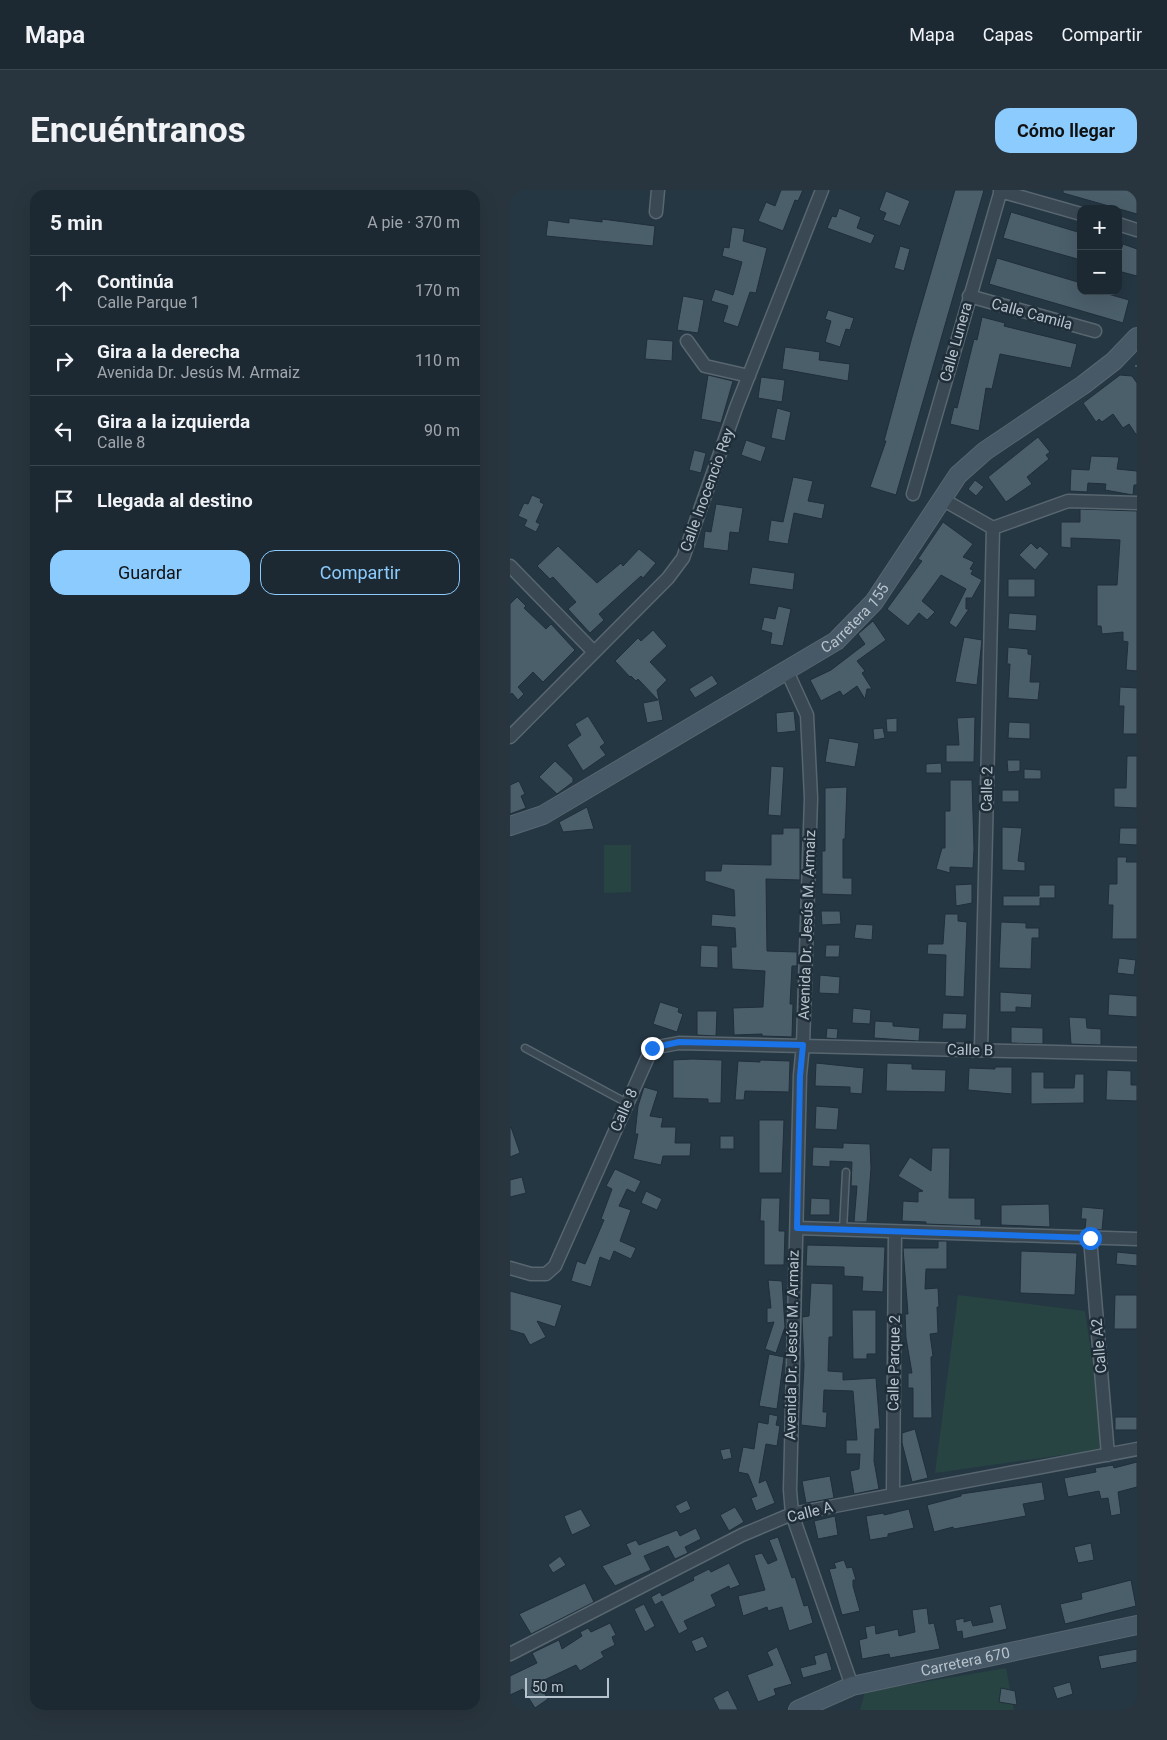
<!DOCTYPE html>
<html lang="es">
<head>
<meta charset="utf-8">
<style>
	body { margin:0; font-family:Roboto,sans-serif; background:#29353e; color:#f1f3f6 }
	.controls { position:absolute; right:15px; top:15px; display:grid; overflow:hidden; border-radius:10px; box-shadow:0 5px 20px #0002 }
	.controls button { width:45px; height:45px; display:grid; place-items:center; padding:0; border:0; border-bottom:1px solid #3a454d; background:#1c2932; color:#f1f3f6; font:25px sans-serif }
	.scale { position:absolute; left:15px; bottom:12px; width:84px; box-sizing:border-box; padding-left:5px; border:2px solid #b7c3cc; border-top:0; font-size:14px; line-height:18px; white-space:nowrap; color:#b7c3cc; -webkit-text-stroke:4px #1e2d38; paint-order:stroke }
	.stop { position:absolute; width:15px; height:15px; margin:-11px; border:4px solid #1a73e8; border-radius:50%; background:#fff }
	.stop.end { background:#1a73e8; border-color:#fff; box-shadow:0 1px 5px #0008 }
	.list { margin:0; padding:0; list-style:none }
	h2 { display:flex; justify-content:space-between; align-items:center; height:65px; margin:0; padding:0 20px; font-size:21px }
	h2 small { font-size:16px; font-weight:400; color:#a0a6ac }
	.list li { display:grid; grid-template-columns:32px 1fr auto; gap:15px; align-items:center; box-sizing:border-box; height:70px; padding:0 20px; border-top:1px solid #3a454d }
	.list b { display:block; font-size:19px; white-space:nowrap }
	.list p { margin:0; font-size:16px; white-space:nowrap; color:#a0a6ac }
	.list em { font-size:16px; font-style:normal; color:#a0a6ac }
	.actions { display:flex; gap:10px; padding:15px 20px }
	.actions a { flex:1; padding:11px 0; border:1px solid #8bcbfd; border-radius:15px; text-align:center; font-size:18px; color:#8bcbfd }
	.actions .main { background:#8bcbfd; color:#111 }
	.icon { flex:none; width:28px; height:28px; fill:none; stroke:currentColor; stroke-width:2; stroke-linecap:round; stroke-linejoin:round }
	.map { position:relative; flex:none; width:627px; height:1520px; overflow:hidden; border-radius:15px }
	header { display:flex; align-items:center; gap:30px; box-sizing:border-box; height:70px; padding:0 25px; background:#1c2932; border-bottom:1px solid #3a454d }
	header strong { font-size:24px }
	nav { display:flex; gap:28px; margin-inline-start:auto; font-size:18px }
	.intro { display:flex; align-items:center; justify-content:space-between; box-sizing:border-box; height:120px; padding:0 30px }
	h1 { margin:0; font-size:35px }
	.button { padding:12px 22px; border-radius:15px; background:#8bcbfd; color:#111; font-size:18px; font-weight:700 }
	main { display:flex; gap:30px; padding:0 30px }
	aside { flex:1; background:#1c2932; border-radius:15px; box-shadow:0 5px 20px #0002 }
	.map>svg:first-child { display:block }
</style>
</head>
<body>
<header>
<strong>Mapa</strong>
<nav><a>Mapa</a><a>Capas</a><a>Compartir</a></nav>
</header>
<div class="intro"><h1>Encuéntranos</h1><a class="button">Cómo llegar</a></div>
<main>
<aside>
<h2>5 min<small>A pie · 370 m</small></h2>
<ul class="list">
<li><svg class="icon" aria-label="ahead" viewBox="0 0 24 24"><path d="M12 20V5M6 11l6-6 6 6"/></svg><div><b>Continúa</b><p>Calle Parque 1</p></div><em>170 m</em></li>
<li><svg class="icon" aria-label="right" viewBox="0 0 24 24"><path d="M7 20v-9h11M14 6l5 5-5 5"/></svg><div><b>Gira a la derecha</b><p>Avenida Dr. Jesús M. Armaiz</p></div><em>110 m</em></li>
<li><svg class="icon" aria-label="left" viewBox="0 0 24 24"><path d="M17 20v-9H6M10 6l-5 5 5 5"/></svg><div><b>Gira a la izquierda</b><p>Calle 8</p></div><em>90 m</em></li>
<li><svg class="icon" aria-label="arrive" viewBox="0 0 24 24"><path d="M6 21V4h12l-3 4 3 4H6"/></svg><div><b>Llegada al destino</b></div></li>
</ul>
<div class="actions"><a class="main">Guardar</a><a>Compartir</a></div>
</aside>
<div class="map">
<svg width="627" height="1520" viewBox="0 0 627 1520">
	<rect width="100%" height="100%" fill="#253743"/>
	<!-- green -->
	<path fill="#274442" d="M94,655H121V702L94,703Z
		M448,1105L575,1121L595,1259L425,1283Z
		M496,1478L504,1520H350L355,1502Z"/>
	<!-- building -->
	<path fill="#4b5f6b" stroke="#202f3a" d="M271,0H293L288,11L285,10L273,41L248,31L256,12L265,16Z
		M445,0H474L386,305L360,297L376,251H374L402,147Z
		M553,0H627V24L553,3Z
		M376,1L400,11L390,36L373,30L376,23L369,20Z
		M329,18L351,27L347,38L365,45L361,54L317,38L322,26L326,27Z
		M501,22L571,43V70L493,48Z
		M59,28L92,32V29L145,36L143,56L36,46L38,30L59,33Z
		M222,37L235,39L233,51L257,58L246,103L240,102L228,137L213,132L218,116L201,111L205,99L223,105L232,72L212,66L214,57L219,58Z
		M613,54L627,59V86L608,81V69Z
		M390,56L400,59L394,81L384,78Z
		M487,68L571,93V101H599L598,104L619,110L613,133L479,94Z
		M173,106L194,110L188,143L167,140Z
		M318,120L344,128L340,140L336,139L330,157L315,152L321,131L315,129Z
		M472,127L495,133L494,136L567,154L561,178L490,164L482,199L476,198L469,241L440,234L444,217L447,218L464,149L467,150Z
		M137,149L163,151L162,171L135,169Z
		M275,157L310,162L309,170L340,174L338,191L272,179Z
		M198,185L223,191L211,233L191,229Z
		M610,185L622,186L627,193V246L619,234L613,238L603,224L592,232L589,229L586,232L573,213Z
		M251,187L275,190L272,212L248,208Z
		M267,218L281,222L275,251L261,248Z
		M528,247L540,262L536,265L539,269L517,287L522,294L496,312L478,287Z
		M236,250L256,257L251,272L231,265Z
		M184,260L196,263L191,283L179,280Z
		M581,266L609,267L607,279L627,281V295H624L623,305L595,300L596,294L578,293L577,302L560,301L561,279L579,280Z
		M283,287L303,291L298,311L315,314L312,329L284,323L278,354L258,351L261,330L273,332Z
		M465,290L474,297L466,306L458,299Z
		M22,305L31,309L30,312L34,314L26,332L30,334L26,342L14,336L17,330L8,326L14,313L18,314Z
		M206,314L233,318L229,343L220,342L218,361L193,358L195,341L201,342Z
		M570,319L627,321V481L616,480L618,452L613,451V442L592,444L591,436H587V395H607L610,350L561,348V358L551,357V332H570Z
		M433,332L463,354L453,367L464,372L460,379L463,380L461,384L472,390L462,408H456V419H459L446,438L439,433L456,399L431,385L412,411L425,422L417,430L409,423L398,436L377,419L412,371L408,369Z
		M521,353L527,359L530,356L539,364L525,380L509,365Z
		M48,356L87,393L111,373L113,376L129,359L146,373L133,388L131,386L89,424L94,430L80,443L58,419L66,412L43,387L40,389L27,376Z
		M242,377L285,383L283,400L239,394Z
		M498,389H525V407H498Z
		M7,407L16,416L14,418L36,439L41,434L65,460L33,492L23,482L8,497L14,504L8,510L2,503L0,505V414Z
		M268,416L281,419L273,456L260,454L262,443L251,440L254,427L265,429Z
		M499,423L527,425L526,441L498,439Z
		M363,431L376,450L347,471L355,481L352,483L362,499H357L355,509L347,496L333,506L330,501L311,511L300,490L321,480L355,454L348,444Z
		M143,440L157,456L140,472L157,490L147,500L153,530L137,533L133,513L148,510L128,489L126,491L121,486L120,487L105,471L128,448L131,451Z
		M454,447L472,450L467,495L445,492Z
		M498,457L518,459V464L522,465L520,492H530L528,510L498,508L500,474H497Z
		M202,485L208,494L185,508L179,499Z
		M610,497L627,498V544H613L614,516H609Z
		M284,521L286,541L267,543L266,523Z
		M78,526L95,553L90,557L96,565L73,581L57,555L71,545L65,534Z
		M465,527L464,572H436V555H449L447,528Z
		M387,528V542H377L376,529Z
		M499,532L520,533V549L498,548Z
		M373,538L375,548L364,550L363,539Z
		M319,548L349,553L345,577L315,572Z
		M617,566H627V618L604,617V598H616Z
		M497,570H510V581L498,582Z
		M45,571L63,588V592L47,604L29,587Z
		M431,573L432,583H416V574Z
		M261,576L274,577L271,626L258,625Z
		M514,579L531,580V589H514Z
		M440,590H462L464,659L463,678L440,677V683L426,679L432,658H435V621H440Z
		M9,591L15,604L11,606L16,618L0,624V595Z
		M337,597L335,649H333V688H342V705L312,704V661H315V598Z
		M492,600H509V612H492Z
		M77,617L84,639L53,642L49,632Z
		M492,637L512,638L508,671L515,672V681L492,680Z
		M273,638H290V690L256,689L257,761L287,762V776H282L280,814H283L282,847L252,846V844L224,845L223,818L253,817L255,781L222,779L221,757H226L225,738L201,736L202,724L225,726L224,700L195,691V681H211L212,674L261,675V644H273Z
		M610,638H627V655L609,654Z
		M607,667H617L616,672H627V749H602L603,715H598L599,694H607Z
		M462,694V713L446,716L445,695Z
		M529,695H545V708H530V716H493V706H529Z
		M311,721H330L331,734L312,735Z
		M435,724H448V731L457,732L454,807L435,806L436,765L417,764L418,754H433Z
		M491,732L516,733V738H529V748H522L521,779L489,778Z
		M346,734L363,735L362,750L344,748Z
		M191,755L208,756V778L190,777Z
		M316,755H330L329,767H315Z
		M609,768L626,770L624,785L607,783Z
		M310,785L330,787L329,804L309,803Z
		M490,802L522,804L521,818L506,817V822H490Z
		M599,804L627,806V827L598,825Z
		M150,812L169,818L168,822L173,824L167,842L143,834Z
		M343,818L361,820L360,834L342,833Z
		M187,821H207L206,846L187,845Z
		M433,823L457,824L456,839H432Z
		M559,827L576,828L577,838L591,839V855L561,854Z
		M365,831L383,832V836L410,838L409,851L364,848Z
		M501,837L533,838V854L501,853Z
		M317,838L328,839L327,849L316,848Z
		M182,869L212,870L211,913H198V909L163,908V870Z
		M250,870L280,871L279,902L235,901L234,910H225L228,871L250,872Z
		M306,873L354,878L352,904L340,903V897L305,896Z
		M377,873L402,874V879L436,880L435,902L376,901Z
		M485,877H502V904L458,900L459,878L485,879Z
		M597,880L621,881V895H627V911L596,910Z
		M521,882H534V898H564L565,884H574V913L521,914Z
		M134,897L148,901L140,926L153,928L151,937H166L165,953H181L180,966H153L151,975L123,969L128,944H125L128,916Z
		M306,916L329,918L327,940L305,939Z
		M249,930H274L272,983H249Z
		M1,937L10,963L0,967V938Z
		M210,946H224V959H210Z
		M333,953L360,954L361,978L357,1032H344L347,996H341L342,972L320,971V977L302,976L303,957L333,958Z
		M422,958H440L439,1008H465V1029H471V1036L416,1034V1032L392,1031L393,1011L408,1012V1002L413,1001L388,986L400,967L421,981Z
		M105,979L131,991L125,1003L117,999L109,1016L121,1020L110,1051L126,1058L121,1069L104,1061L100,1071L90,1067L81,1097L61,1091L67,1071L75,1074L94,1030L91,1029L102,999L96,996Z
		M12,987L16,1003L0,1007V990Z
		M136,1001L152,1009L147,1020L131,1013Z
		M251,1008H270L269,1041H275L274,1075H254V1031H250Z
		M301,1008L320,1009V1025H300Z
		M539,1014L540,1037L491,1035V1015Z
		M572,1017L594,1019L592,1040L575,1039L576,1029H571Z
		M428,1051H437V1079H416L415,1099L428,1098L429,1117H427L428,1143L420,1144L423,1166L421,1167L422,1228H403V1198H398V1183H402L396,1148L395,1124H398L393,1058H428Z
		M297,1055L375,1057L373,1102L352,1101L353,1087L334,1086V1077L296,1076Z
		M511,1061L567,1063L565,1105L510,1103Z
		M607,1062L627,1064V1076L606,1074Z
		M258,1090L272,1091L275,1137L266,1163L255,1159L264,1132L257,1133V1118H261Z
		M301,1093L323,1094V1147H319L318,1181L333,1182V1190L366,1188L370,1239H365L364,1271L369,1299L344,1304L340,1281L349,1279L350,1264H336V1250H347L343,1201L314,1200L313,1222H317L316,1238L291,1235L294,1175L292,1127L299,1126Z
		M0,1101L52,1115L45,1137L27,1131L36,1147L20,1155L14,1144L0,1140Z
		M605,1105H627V1139H604Z
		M342,1120H366V1164H357V1169H343Z
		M259,1164L274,1167L267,1219L249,1216Z
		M259,1224L268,1226L266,1235L270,1236L267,1256L256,1254L249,1293L256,1290L265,1313L246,1321L241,1308L247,1306L238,1284L228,1282L233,1257L244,1259L248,1232L258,1234Z
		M605,1227H627V1240H605Z
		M405,1239L418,1288L402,1292L392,1253V1243Z
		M220,1258L222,1268L213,1270L210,1260Z
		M627,1272V1297L608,1302L611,1324L601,1326L598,1308L591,1309L589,1301L558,1307L554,1288L586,1282L585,1278L603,1275L604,1278Z
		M320,1286L324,1308L296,1313L292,1291Z
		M532,1292L535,1310L513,1314L516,1326L444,1339L443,1337L424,1342L417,1315L451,1306V1304Z
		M177,1310L181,1319L170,1324L165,1316Z
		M225,1317L234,1332L219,1341L210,1325Z
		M71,1319L81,1336L62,1345L54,1326Z
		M399,1319L404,1338L378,1344V1347L360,1350L356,1326L374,1323V1325Z
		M325,1326L328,1345L308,1349L304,1331Z
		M186,1338L191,1349L175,1357L178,1363L165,1369L158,1356L134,1366L141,1380L105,1396L92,1376L121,1364L116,1354L126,1350L129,1355L167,1340L170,1346Z
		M268,1347L282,1388L285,1387L294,1416L298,1415L303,1433L279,1441L272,1417L258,1421L257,1417L233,1426L228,1406L255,1400L244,1365L252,1363L258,1374L267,1370L259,1350Z
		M581,1353L584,1370L568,1373L564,1357Z
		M50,1366L56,1375L43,1383L38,1375Z
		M334,1370L337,1378L342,1377L346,1390H343V1396L350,1421L332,1425L319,1379L326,1378L324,1373Z
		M219,1373L230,1395L220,1399L219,1396L201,1405L206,1416L174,1431L178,1439L169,1444L152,1411L145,1415L141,1407L150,1402L152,1406L184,1390L183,1387L199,1379L201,1382Z
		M621,1390L626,1416L555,1434L550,1414L572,1409L571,1403Z
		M75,1393L84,1412L21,1444L9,1424Z
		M134,1414L145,1436L135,1442L124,1419Z
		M491,1414L497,1439L453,1449L452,1441L447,1442L445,1430L454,1428V1432L461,1430L463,1436L483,1432L479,1417Z
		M417,1418L419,1434L424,1433L430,1459L380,1468L379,1464L352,1469L349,1450L357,1448L355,1437L365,1435L366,1444L388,1439L389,1446L405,1442L402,1420Z
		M100,1433L106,1445L102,1447L105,1455L91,1462L94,1467L70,1481L66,1475L28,1493L38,1509L25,1518L13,1499L0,1505V1486L27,1473L22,1463L49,1450L52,1459L72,1446L70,1442L78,1438L81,1442Z
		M193,1446L198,1457L186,1462L181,1451Z
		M267,1457L282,1494L264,1499L266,1505L248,1512L237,1485L263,1475L257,1462Z
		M627,1459V1472L591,1479L588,1466Z
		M317,1462L322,1480L293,1488L290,1478L306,1474L304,1466Z
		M560,1492L563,1504L547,1509L543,1497Z
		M491,1498L505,1501L507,1515L489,1512Z
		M218,1500L228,1520H209L203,1508Z"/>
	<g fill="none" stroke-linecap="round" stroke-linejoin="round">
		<!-- lane casing -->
		<g stroke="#586670" stroke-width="9">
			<path id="lane" d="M15,858L117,913
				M333,1040L336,982"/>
		</g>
		<!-- street casing -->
		<g stroke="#586670" stroke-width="15">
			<path id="street" d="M490,1L571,24
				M146,22L148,0
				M608,34L627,40
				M459,106L585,141
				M177,151L195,176L239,186
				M403,304L491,0
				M432,309L483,338
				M483,338L558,311L627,313
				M0,376L83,461
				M276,479L297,525L301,608L293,855L290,885L280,1300L282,1324L342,1496
				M0,547L158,388L173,368L226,218L312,0
				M471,860L483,338
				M287,1038L627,1049
				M580,1048L598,1265
				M0,1078L21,1084H36L45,1076L142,858L169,853L627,864
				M383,1304L385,1042
				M0,1464L232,1345L282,1324L627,1259"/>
		</g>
		<!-- secondary casing -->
		<g stroke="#586670" stroke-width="20">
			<g id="secondary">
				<path id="s1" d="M0,636L33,625L326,451L364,412L448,285L475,261L573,195L604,171L627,147"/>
				<path id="s2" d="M288,1520L342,1496L627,1435"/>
			</g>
		</g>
		<!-- path -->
		<path stroke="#45605e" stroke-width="2" stroke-dasharray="4 4" stroke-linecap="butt" d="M625,176H627"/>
		<!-- lane -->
		<use href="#lane" stroke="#3a4853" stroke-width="6"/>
		<!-- street -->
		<use href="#street" stroke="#3a4853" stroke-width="12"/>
		<!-- secondary -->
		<use href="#secondary" stroke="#475866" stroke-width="18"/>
	</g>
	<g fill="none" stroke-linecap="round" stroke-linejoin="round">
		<!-- route -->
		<path stroke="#1a73e8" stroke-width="6" d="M142,858L169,852L293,855L290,886L287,1038L580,1048"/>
	</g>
	<g text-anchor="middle" stroke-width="5" stroke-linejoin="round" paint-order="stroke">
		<!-- street labels -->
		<g font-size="15" fill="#b7c3cc" stroke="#1e2d38">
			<text transform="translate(522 124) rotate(15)" y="5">Calle Camila</text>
			<text transform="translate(446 152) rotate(-74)" y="5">Calle Lunera</text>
			<text transform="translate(197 300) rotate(-70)" y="5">Calle Inocencio Rey</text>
			<text dy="5" stroke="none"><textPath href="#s1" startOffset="405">Carretera 155</textPath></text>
			<text transform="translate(477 599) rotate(-89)" y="5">Calle 2</text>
			<text transform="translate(297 735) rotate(-88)" y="5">Avenida Dr. Jesús M. Armaiz</text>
			<text transform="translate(460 860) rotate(1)" y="5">Calle B</text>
			<text transform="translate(114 920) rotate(-66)" y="5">Calle 8</text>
			<text transform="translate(282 1155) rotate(-89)" y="5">Avenida Dr. Jesús M. Armaiz</text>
			<text transform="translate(589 1156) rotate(-95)" y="5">Calle A2</text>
			<text transform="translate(384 1173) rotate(-89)" y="5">Calle Parque 2</text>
			<text transform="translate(300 1322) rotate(-14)" y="5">Calle A</text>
			<text dy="5" stroke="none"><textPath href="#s2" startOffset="175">Carretera 670</textPath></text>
		</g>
	</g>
</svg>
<div class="controls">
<button>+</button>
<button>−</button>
</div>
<div class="scale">50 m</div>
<div class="stop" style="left:580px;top:1048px"></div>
<div class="stop end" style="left:142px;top:858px"></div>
</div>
</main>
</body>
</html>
